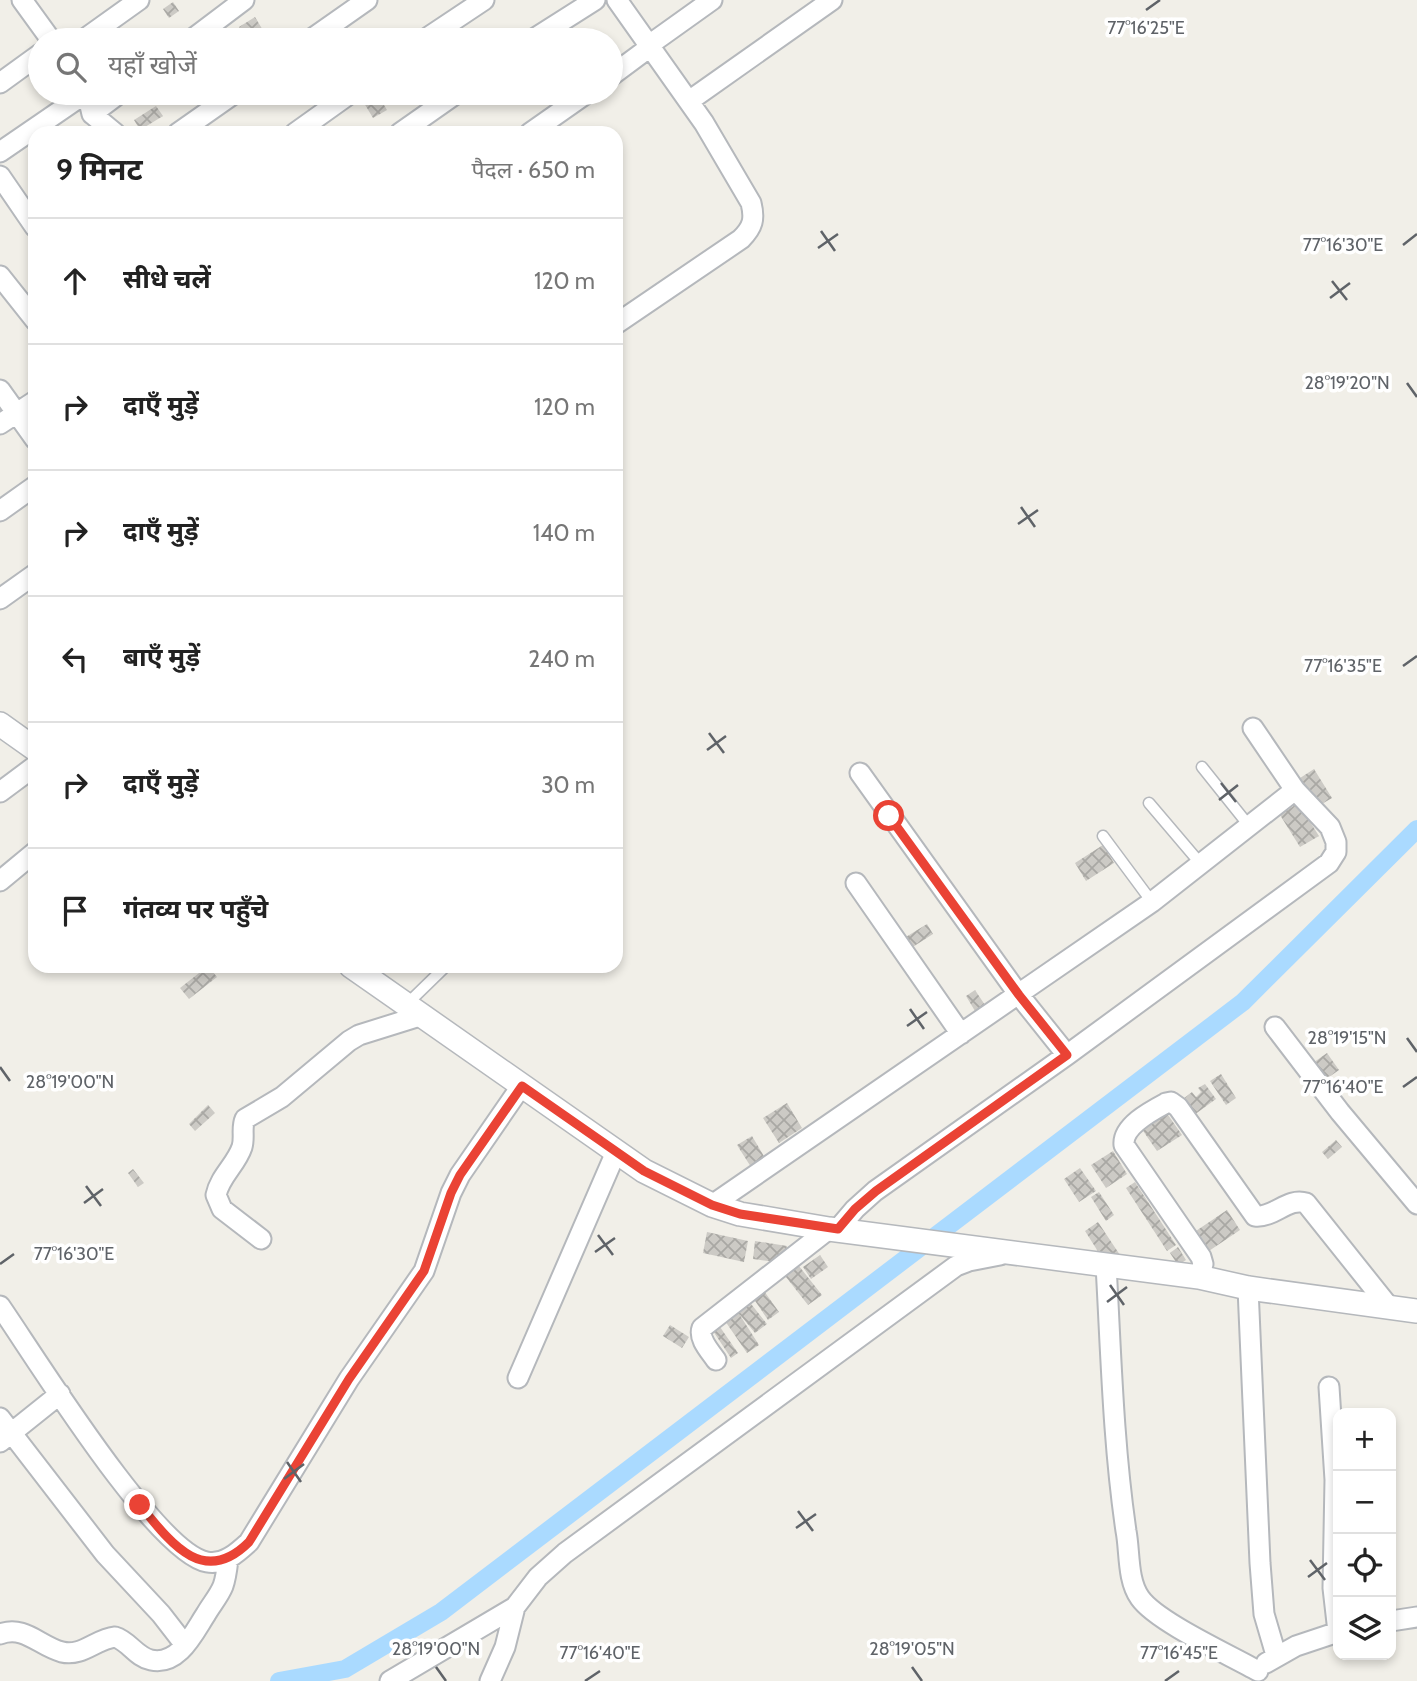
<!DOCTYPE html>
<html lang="hi">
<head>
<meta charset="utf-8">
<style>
	body { margin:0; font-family:Cabin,"Noto Sans Devanagari",sans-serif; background:#f6f6f6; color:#222 }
	.controls { position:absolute; right:21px; bottom:21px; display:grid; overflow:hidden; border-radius:14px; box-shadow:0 4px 10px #0003 }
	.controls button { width:63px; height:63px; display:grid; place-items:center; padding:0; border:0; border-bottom:2px solid #e0e0e0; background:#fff; color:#222; font:35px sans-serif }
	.stop { position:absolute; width:21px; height:21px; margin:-16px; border:5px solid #ea4335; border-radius:50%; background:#fff }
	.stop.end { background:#ea4335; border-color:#fff; box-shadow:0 2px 7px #0008 }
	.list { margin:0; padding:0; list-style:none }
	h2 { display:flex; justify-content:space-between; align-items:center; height:91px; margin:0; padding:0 28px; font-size:30px }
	h2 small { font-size:23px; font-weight:400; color:#767676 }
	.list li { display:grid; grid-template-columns:46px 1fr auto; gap:21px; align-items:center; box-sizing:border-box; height:126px; padding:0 28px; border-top:2px solid #e0e0e0 }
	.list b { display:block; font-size:26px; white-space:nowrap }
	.list em { font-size:23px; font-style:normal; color:#767676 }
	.icon { flex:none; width:38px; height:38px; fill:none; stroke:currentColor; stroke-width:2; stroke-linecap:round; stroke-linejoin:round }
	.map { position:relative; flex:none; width:1417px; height:1681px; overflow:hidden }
	.search { position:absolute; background:#fff; box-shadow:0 4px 10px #0003; left:28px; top:28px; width:595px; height:77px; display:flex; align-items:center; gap:18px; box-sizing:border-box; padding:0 24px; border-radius:38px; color:#767676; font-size:26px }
	.panel { position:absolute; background:#fff; box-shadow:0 4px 10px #0003; left:28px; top:126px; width:595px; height:847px; border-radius:21px }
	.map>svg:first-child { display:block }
</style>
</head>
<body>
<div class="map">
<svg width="1417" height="1681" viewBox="0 0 1417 1681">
	<defs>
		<pattern id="building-cross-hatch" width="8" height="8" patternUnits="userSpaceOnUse" patternTransform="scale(1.75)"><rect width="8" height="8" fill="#cccac5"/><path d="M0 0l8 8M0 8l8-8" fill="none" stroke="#a9a8a4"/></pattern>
	</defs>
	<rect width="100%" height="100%" fill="#f1efe8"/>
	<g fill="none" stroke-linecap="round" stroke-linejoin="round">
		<!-- canal -->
		<path stroke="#aadaff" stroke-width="18" d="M279,1681L345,1669L441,1612L1243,1002L1417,829"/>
	</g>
	<!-- building -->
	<path fill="url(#building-cross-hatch)" d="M173,2L179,11L169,18L163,9Z
		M255,17L264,32L248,40L239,27Z
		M378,95L387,110L373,118L364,103Z
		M156,106L163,116L140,130L134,120Z
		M1314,769L1332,798L1315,808L1297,780Z
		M1298,803L1319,836L1300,847L1280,815Z
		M1103,845L1114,863L1086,881L1075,863Z
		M927,924L933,934L908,950L901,940Z
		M208,966L217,977L189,999L180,988Z
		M975,990L985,1005L975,1011L966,996Z
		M1327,1053L1339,1070L1322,1082L1310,1065Z
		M1221,1074L1236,1098L1226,1105L1210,1081Z
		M1205,1084L1216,1099L1194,1115L1183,1099L1192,1092L1196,1097L1201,1092L1198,1088Z
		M787,1103L802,1128L779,1143L763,1118Z
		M208,1105L215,1113L195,1131L189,1124Z
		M1166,1112L1182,1135L1157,1151L1141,1128Z
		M752,1136L765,1158L751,1167L737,1145Z
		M1336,1140L1342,1147L1328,1159L1322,1152Z
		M1113,1151L1127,1174L1106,1188L1091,1165Z
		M1080,1168L1096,1191L1079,1202L1064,1179Z
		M133,1169L144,1183L138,1187L128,1173Z
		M1135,1182L1176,1245L1167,1251L1126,1188Z
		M1099,1192L1114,1215L1106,1221L1091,1197Z
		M1227,1210L1240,1230L1203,1255L1190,1235Z
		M1098,1222L1120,1255L1106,1264L1085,1231Z
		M707,1232L748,1241L744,1262L703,1253Z
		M755,1241L787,1246L785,1263L753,1259Z
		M1178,1247L1186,1260L1178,1265L1170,1253Z
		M820,1255L828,1267L811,1279L803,1267Z
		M795,1261L822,1295L808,1305L782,1272Z
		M759,1284L779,1312L768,1320L749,1292Z
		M748,1300L767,1324L755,1333L736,1310Z
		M736,1309L759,1345L747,1353L723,1318Z
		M670,1325L689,1337L682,1348L663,1336Z
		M720,1327L738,1353L731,1358L713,1331Z"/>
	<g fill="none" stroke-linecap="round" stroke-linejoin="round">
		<!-- service casing -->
		<g stroke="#b5b8bc" stroke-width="13">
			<path id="service" d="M1202,767L1250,827
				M1149,803L1200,863
				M1103,836L1152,902
				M407,1004L446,966"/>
		</g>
		<!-- minor casing -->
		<g stroke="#b5b8bc" stroke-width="23">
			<path id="minor" d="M22,0L51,40
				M83,40L139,0
				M191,40L244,0
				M310,40L367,0
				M424,40L484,0
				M532,40L595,0
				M649,45L712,0
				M611,76L650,47
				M0,83L40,54
				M87,93L92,114L115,133
				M689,101L832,0
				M92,114L120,93
				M178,133L235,93
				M295,133L351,93
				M400,133L457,93
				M530,133L587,93
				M0,152L86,93
				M0,176L35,227
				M0,276L35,320
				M616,324L741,239C753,227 755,219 751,203L704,123L617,0
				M0,390L35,439
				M0,424L35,401
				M0,511L35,486
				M0,599L35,574
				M860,773L1019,995L1067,1055
				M0,792L35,766
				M0,881L35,852
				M856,883L961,1034
				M1275,1027L1340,1112L1417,1204
				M712,1205L1152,902L1295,790
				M838,1229L855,1209L875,1191L1067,1055L1329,863L1336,852V842L1330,827L1295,790L1253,728
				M261,1239L222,1209L216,1195C220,1176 236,1165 242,1147C245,1137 241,1128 245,1119L282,1097L349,1041L359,1035L423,1015
				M1106,1265C1111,1353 1113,1442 1126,1531C1130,1551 1127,1580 1140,1598C1157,1622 1230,1655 1258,1671
				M1199,1277L1203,1264L1201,1257L1124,1145C1122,1126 1151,1111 1166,1103L1171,1102L1178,1107L1255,1216C1274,1218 1288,1197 1306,1203L1389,1307
				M1248,1288L1260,1563L1264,1614L1276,1655
				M0,1306C34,1355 156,1553 207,1562C224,1565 237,1553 249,1542L349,1379L424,1271L451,1193L460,1175L522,1085
				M716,1360C710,1351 698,1339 702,1328L829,1229
				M518,1378L616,1152
				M1329,1387L1335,1480L1333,1588L1338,1632
				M0,1418L105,1554L161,1614L185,1645
				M0,1442L60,1394
				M1391,1621L1417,1617
				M0,1634C25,1625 39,1646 62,1652C82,1657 96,1639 115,1637C129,1641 136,1657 151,1660C179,1666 194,1632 206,1614C211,1605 219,1596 223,1586C226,1578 227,1568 228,1559
				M1266,1663L1296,1646L1338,1632
				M390,1681L515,1607L538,1577L565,1553L956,1266L969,1261L1000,1255
				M490,1681L505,1647L515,1607"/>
		</g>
		<!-- tertiary casing -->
		<g stroke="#b5b8bc" stroke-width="26">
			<path id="tertiary" d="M0,724L35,749
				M351,966L644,1171L712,1205L740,1214L829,1229L1199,1277L1248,1288L1417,1311"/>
		</g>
		<!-- service -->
		<use href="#service" stroke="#fff" stroke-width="10"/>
		<!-- minor -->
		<use href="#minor" stroke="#fff" stroke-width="19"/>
		<!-- tertiary -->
		<use href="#tertiary" stroke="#fff" stroke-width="23"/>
	</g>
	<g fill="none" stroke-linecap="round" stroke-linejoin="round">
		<!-- route -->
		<path stroke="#ea4335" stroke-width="9" d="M140,1505C170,1542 203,1588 249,1542L349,1379L424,1271L451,1193L460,1175L522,1086L644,1171L712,1205L740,1214L838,1229L855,1209L876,1191L1067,1055L1019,995L889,816"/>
	</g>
	<!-- ticks -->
	<path fill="none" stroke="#5f6368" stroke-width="2.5" d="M1146,10L1160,0M821,231L835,251M1403,245L1417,234M818,248L838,234M1332,281L1347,300M1330,298L1350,283M1407,383L1417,397M1021,507L1035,527M1018,524L1038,510M1403,666L1417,656M709,733L724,753M707,750L726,736M1221,783L1236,802M1219,800L1238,785M910,1009L924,1029M907,1026L927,1012M1407,1038L1417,1052M0,1067L10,1081M1403,1087L1417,1077M86,1186L101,1206M84,1203L103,1189M598,1235L613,1255M595,1252L615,1238M0,1264L14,1254M1110,1285L1124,1305M1107,1302L1127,1287M287,1462L301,1482M284,1479L304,1464M798,1511L813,1531M796,1528L816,1514M1310,1560L1325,1580M1308,1577L1327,1563M436,1667L446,1681M912,1667L922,1681M585,1681L600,1671M1165,1681L1179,1671"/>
	<g font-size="18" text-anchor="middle" fill="#5f6368" stroke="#fff" stroke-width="7" stroke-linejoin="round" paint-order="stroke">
		<text x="1146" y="34">77°16'25"E</text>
		<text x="1343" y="251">77°16'30"E</text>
		<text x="1347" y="389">28°19'20"N</text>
		<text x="1343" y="672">77°16'35"E</text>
		<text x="1347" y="1044">28°19'15"N</text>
		<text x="70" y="1088">28°19'00"N</text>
		<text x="1343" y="1093">77°16'40"E</text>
		<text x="74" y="1260">77°16'30"E</text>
		<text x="436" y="1655">28°19'00"N</text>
		<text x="912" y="1655">28°19'05"N</text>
		<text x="600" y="1659">77°16'40"E</text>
		<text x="1179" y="1659">77°16'45"E</text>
	</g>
</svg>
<div class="controls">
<button>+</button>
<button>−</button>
<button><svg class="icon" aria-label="locate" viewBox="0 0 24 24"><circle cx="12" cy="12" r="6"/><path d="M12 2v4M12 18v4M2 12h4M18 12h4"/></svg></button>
<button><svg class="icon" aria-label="layers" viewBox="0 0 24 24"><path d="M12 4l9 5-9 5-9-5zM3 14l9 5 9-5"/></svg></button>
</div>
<div class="stop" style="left:889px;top:816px"></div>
<div class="stop end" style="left:140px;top:1505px"></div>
<div class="search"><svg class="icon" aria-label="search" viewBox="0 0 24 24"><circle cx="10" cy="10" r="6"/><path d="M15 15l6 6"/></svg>यहाँ खोजें</div>
<section class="panel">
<h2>9 मिनट<small>पैदल · 650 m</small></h2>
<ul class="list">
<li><svg class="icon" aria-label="ahead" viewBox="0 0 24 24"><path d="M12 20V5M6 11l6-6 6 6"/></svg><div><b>सीधे चलें</b></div><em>120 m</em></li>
<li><svg class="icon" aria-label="right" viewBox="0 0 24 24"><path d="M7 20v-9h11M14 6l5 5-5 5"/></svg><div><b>दाएँ मुड़ें</b></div><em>120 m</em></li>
<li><svg class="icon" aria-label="right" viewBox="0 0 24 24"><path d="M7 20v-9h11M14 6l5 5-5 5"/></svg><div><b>दाएँ मुड़ें</b></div><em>140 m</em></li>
<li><svg class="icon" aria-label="left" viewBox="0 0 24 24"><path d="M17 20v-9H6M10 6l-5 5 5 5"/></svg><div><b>बाएँ मुड़ें</b></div><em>240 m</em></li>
<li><svg class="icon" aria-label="right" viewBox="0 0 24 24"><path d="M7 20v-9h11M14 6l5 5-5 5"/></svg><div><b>दाएँ मुड़ें</b></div><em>30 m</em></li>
<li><svg class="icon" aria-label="arrive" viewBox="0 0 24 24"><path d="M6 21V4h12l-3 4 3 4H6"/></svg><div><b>गंतव्य पर पहुँचे</b></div></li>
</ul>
</section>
</div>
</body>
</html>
